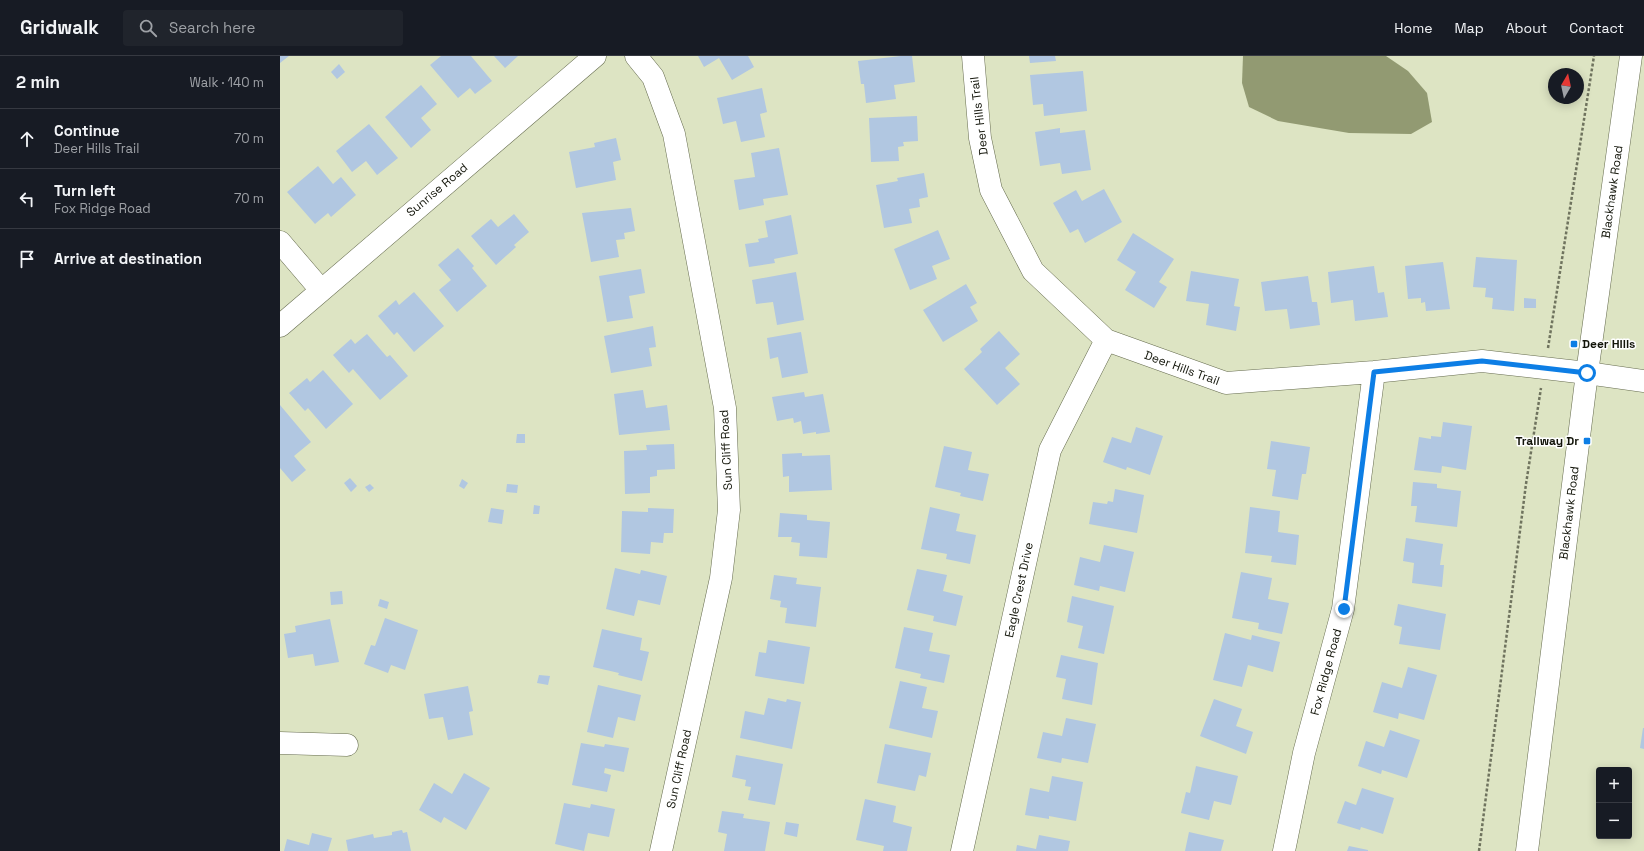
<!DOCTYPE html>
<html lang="en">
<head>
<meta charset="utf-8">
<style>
	body { margin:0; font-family:"Space Grotesk",sans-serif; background:#20242c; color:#f1f3f6 }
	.controls { position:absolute; right:12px; bottom:12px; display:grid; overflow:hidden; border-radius:4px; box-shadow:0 2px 10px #0003 }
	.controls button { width:36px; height:36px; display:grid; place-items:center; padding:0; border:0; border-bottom:1px solid #363941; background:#171b24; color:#f1f3f6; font:20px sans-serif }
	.compass { position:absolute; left:1268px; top:12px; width:36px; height:36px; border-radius:50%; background:#171b24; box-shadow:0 2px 10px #0003; rotate:9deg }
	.stop { position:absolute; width:12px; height:12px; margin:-9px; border:3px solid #0d7ee5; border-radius:50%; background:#fff }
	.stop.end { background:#0d7ee5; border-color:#fff; box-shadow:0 1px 4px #0008 }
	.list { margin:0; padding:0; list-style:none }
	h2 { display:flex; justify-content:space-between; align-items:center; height:52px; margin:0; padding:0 16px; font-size:17px }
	h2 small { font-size:13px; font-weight:400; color:#9ea1a6 }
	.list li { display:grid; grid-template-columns:26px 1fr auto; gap:12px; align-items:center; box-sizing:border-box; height:60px; padding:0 16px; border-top:1px solid #363941 }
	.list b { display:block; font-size:15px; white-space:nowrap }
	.list p { margin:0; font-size:13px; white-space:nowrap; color:#9ea1a6 }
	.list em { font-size:13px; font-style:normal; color:#9ea1a6 }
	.icon { flex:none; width:22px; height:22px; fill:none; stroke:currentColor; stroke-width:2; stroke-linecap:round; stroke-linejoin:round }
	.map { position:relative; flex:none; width:1364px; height:795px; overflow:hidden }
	header { display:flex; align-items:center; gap:24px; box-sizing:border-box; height:56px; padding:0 20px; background:#171b24; border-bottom:1px solid #363941 }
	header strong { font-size:19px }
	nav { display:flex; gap:22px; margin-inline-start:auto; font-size:14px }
	.search { width:280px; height:36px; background:#20242c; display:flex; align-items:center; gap:10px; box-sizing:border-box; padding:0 14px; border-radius:4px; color:#9ea1a6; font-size:15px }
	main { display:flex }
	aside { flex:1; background:#171b24 }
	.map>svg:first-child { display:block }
</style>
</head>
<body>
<header>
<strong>Gridwalk</strong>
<div class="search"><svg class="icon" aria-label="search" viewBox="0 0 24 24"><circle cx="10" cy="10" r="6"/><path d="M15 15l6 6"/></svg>Search here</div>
<nav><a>Home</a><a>Map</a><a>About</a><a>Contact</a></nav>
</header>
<main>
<aside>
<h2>2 min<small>Walk · 140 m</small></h2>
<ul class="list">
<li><svg class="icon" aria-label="ahead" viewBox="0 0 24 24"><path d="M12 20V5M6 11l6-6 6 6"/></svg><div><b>Continue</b><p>Deer Hills Trail</p></div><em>70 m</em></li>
<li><svg class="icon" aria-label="left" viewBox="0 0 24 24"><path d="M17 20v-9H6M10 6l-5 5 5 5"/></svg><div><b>Turn left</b><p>Fox Ridge Road</p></div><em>70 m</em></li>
<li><svg class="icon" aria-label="arrive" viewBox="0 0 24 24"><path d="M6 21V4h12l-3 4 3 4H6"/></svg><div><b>Arrive at destination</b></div></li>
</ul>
</aside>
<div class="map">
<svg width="1364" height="795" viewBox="0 0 1364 795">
	<rect width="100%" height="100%" fill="#dde4c3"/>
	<!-- water -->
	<path fill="#929a72" d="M963,0H1106L1128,15L1147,37L1152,66L1131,78L1069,77L998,65L969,51L962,27Z"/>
	<!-- building -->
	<path fill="#b1c7e1" d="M0,0H9L0,7Z
		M161,0H191L212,25L195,38L190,32L178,42L150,9Z
		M214,0H238L225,12Z
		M418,0H468L474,11L452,24L439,2L424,11Z
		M621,0H632L635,26L614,29L616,43L586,47L584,28H581L578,5Z
		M749,0H775L776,5L750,7Z
		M59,8L65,16L57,23L51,16Z
		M803,15L807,55L764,60L763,48L753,49L750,19Z
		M141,29L157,48L141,62L151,74L131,92L105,61Z
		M482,32L487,56L480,58L485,81L461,86L456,65L443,68L437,42Z
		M637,60L638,85L623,86L624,90L618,91L619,105L591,106L589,62Z
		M89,68L118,102L97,119L86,105L72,116L56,95Z
		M780,72V77L805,74L811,114L782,118L780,107L760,110L755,76Z
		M336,82L341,104L333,106L336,124L296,132L289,96L315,91L314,87Z
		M499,92L508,139L483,143L484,149L459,154L454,124L475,121L471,97Z
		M38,110L53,128L61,121L76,139L51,161L48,157L35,168L7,136Z
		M644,117L648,141L639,143L640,151L629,153L632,167L604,172L596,129L618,125L617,122Z
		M824,133L842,166L805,187L798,173L790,177L773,147L796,134L802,145Z
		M351,152L355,175L344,177L345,183L336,184L339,201L311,206L302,157Z
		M234,158L249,176L234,189L236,191L216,209L191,180L211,163L218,171Z
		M511,159L518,198L494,203L495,207L469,211L465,188L479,186L478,183L488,181L485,165Z
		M658,174L670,203L652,210L657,223L630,234L614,193Z
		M853,177L894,203L879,226L887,231L874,252L845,234L856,216L837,204Z
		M178,192L194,210L192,212L207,230L177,256L159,234L171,224L158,209Z
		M1196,201L1237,204L1234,255L1212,253L1213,242L1205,241L1206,232L1193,231Z
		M1163,206L1170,253L1146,255L1145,246L1141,247V242L1128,243L1125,210Z
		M1094,210L1098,237L1104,236L1108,261L1075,265L1073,244L1051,247L1048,216Z
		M361,213L365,237L349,240L353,262L327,266L319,220Z
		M911,215L959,223L954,250L960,251L956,275L926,269L929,248L906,245Z
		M516,216L524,264L497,269L493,246L476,248L472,224Z
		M1028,220L1032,246H1037L1040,269L1010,273L1007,253L985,255L981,226Z
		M686,228L697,247L690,251L698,265L663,286L643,254Z
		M134,236L164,270L134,296L117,276L114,279L98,260L116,244L119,249Z
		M1244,242L1256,243V252H1244Z
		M373,270L376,291L369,292L372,310L331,317L324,280Z
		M719,275L740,298L725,312L740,328L717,349L684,313L702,296L700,293Z
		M521,276L528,317L502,322L498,301L490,303L487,282Z
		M87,278L107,301L110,299L128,320L100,344L73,313L69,317L53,299L71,283L75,288Z
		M43,314L73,348L46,373L28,352L25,355L9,337L27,322L30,326Z
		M363,334L366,352L387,349L390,374L339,379L334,338Z
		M524,336L525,341L543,338L550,376L536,378V376L523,378L521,365L514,367L513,362L497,365L492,341Z
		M0,349L31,386L14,400L26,414L12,426L0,412Z
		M1163,366L1192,370L1186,414L1162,410L1161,417L1134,414L1139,381L1151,383V380L1161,381Z
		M856,371L883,380L870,419L847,411L846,414L823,406L832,381L851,387Z
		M237,378H245V387H236Z
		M991,385L1030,391L1026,418H1022L1018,444L992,440L996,414L987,413Z
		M394,388L395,413L377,414V420L370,421V437L345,438L344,395L367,394L366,389Z
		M664,390L692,396L688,414L709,418L703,445L680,440L681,437L655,431Z
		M522,397V400L550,399L552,434L509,436V420L503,421L502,398Z
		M70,422L77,430L71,436L64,427Z
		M182,423L188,427L184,433L179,430Z
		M1133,426L1157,428V432L1181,435L1177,471L1135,466L1137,450H1131Z
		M90,428L94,432L89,436L85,431Z
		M227,428L238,429L237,437L226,436Z
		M835,433L864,439L857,477L809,468L813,446L827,448L828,445L833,446Z
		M254,449L260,450L259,458H253Z
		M650,451L680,458L676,475L696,479L690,508L666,503L667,498L641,493Z
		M970,451L1000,455L998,476L1019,479L1016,509L991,506L992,500L965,497Z
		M211,452L224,454L222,468L208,466Z
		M368,452L394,453L393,477H384L383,487L371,486L370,498L341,496L342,455L368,456Z
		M500,457L527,459V464L550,466L547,502L519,500L520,487L511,486L512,481H498Z
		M1126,482L1163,488L1160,509H1164L1162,531L1132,527L1134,507L1123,505Z
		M824,489L854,496L845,536L820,530L819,535L794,529L800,501L820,506Z
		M335,512L360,518L361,514L387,520L380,549L358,544L354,560L326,553Z
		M637,513L667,519L663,535L683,540L676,570L653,565L654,560L627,554Z
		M961,516L992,522L988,543L1009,547L1002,578L978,573L979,567L952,562Z
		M494,519L517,522L516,528L541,531L536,571L505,567L507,552L500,551L501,545L490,543Z
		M62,535L63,548L51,549L50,536Z
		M792,540L834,550L824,598L798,592L803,570L787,566Z
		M100,543L109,546L107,553L98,550Z
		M1118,548L1166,558L1160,594L1119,588L1122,571L1114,569Z
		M105,562L138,574L125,614L111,609L108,617L84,608L91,589L95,590Z
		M50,563L59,606L35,610L33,598L8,602L4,578L16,576L15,570Z
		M624,571L653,577L649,595L670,599L664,627L640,622L641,618L615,612Z
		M322,573L362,582L360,594L369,596L362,625L338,619L339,617L313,611Z
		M945,577L971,584L972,579L1000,586L993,616L968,609L962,631L933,624Z
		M488,584L530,591L524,628L475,620L479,596L486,597Z
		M781,599L818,607L812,649L782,643L786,623L776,621Z
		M1128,611L1157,619L1144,664L1119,657L1118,663L1093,656L1102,626L1122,632Z
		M259,619L270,620L268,629L257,627Z
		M620,625L647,631L642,652L658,655L652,682L609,672Z
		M318,629L361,639L355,665L338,661L333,682L307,676Z
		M188,630L193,655L189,656L193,679L168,684L163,661L149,663L144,638Z
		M488,642L506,646L507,643L521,646L512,693L460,682L465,655L484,659Z
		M934,643L962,653L956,670L973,676L966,698L920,680Z
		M786,662L816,668L808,707L782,702L781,707L757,702L763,676L782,680Z
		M1363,672H1364V693L1360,692Z
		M1110,674L1140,684L1127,722L1102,714L1101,718L1078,710L1086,685L1104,691Z
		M301,687L324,691L325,688L349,692L344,716L325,712L324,717L331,719L327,736L292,729Z
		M605,688L651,697L646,721L639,719L635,735L597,727Z
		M456,699L503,708L495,749L468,744L471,731L465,730L466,724L452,721Z
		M916,710L958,720L951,749L934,745L929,764L901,757L906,736L910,737Z
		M184,717L210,732L186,774L164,761L161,767L139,754L154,727L172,738Z
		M772,720L803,726L796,765L769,760V763L745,759L750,732L769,736Z
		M1082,732L1114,742L1103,778L1081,771L1080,774L1057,767L1065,745L1076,749Z
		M585,743L616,750L613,766L632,771L627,795H603L604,790L576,784Z
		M284,747L310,752L311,748L335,753L329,781L308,777L304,795L275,788Z
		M442,755L464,758L463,762L490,766L485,795H444L447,778L438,776Z
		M506,766L519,768L517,781L504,778Z
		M122,774L123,777L127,776L131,795H68L66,784L93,778L94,782L112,779V776Z
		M909,776L944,784L941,795H905Z
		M32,777L52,782L48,795H4L7,783L29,789Z
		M759,779L790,785L788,795H736L737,789L756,793Z
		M1069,790L1088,794V795H1067Z"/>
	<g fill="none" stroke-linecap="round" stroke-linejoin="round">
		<!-- street casing -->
		<g stroke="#666c4f" stroke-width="23">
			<path id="street" d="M356,0L373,21L394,78L445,352L449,454L441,522L381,795
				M693,0L700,82L711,134L753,215L826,284L946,327L1094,316L1202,305L1307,317L1364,325
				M0,186L41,234
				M0,270L315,0
				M0,687L67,689
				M682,795L770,394L826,284
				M1004,795L1024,697L1063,553L1094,316"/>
		</g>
		<!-- secondary casing -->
		<g stroke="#666c4f" stroke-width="23">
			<path id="secondary" d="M1247,795L1307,317L1351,0"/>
		</g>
		<!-- path -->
		<path stroke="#6f735e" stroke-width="2.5" stroke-dasharray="3 2" stroke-linecap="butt" d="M1268,292L1314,0
			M1199,795L1246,428L1261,332"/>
		<!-- street -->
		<use href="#street" stroke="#fff" stroke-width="22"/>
		<!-- secondary -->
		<use href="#secondary" stroke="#fff" stroke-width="22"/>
	</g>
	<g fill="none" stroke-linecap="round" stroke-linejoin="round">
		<!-- route -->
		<path stroke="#0d7ee5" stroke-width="5" d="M1064,553L1094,316L1202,305L1307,317"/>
	</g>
	<!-- markers -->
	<g fill="#0d7ee5" stroke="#fff" stroke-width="1.5">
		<rect x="1290" y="284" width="8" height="8" rx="2"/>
		<rect x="1303" y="381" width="8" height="8" rx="2"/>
	</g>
	<g text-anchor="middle" stroke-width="3" stroke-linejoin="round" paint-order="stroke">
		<!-- street labels -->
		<g font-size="12" fill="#121409" stroke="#fff">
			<text transform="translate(699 60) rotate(-97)" y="4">Deer Hills Trail</text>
			<text transform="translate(157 134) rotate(-40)" y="4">Sunrise Road</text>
			<text transform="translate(1332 136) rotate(-82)" y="4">Blackhawk Road</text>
			<text transform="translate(902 312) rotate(20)" y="4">Deer Hills Trail</text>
			<text transform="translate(446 394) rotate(-93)" y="4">Sun Cliff Road</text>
			<text transform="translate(1289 457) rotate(-83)" y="4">Blackhawk Road</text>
			<text transform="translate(739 534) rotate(-78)" y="4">Eagle Crest Drive</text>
			<text transform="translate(1046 616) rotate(-75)" y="4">Fox Ridge Road</text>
			<text transform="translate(399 713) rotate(-78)" y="4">Sun Cliff Road</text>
		</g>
		<!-- poi labels -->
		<g font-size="12" font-weight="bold" fill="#121409" stroke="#fff" text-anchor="start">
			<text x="1302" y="292">Deer Hills</text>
			<text x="1299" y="389" text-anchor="end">Trailway Dr</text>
		</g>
	</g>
</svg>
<div class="controls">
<button>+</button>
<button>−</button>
</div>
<svg class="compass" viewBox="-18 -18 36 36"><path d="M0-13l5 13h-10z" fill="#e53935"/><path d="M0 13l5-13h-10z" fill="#9ea1a6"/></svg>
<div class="stop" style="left:1307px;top:317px"></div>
<div class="stop end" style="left:1064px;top:553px"></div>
</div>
</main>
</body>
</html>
